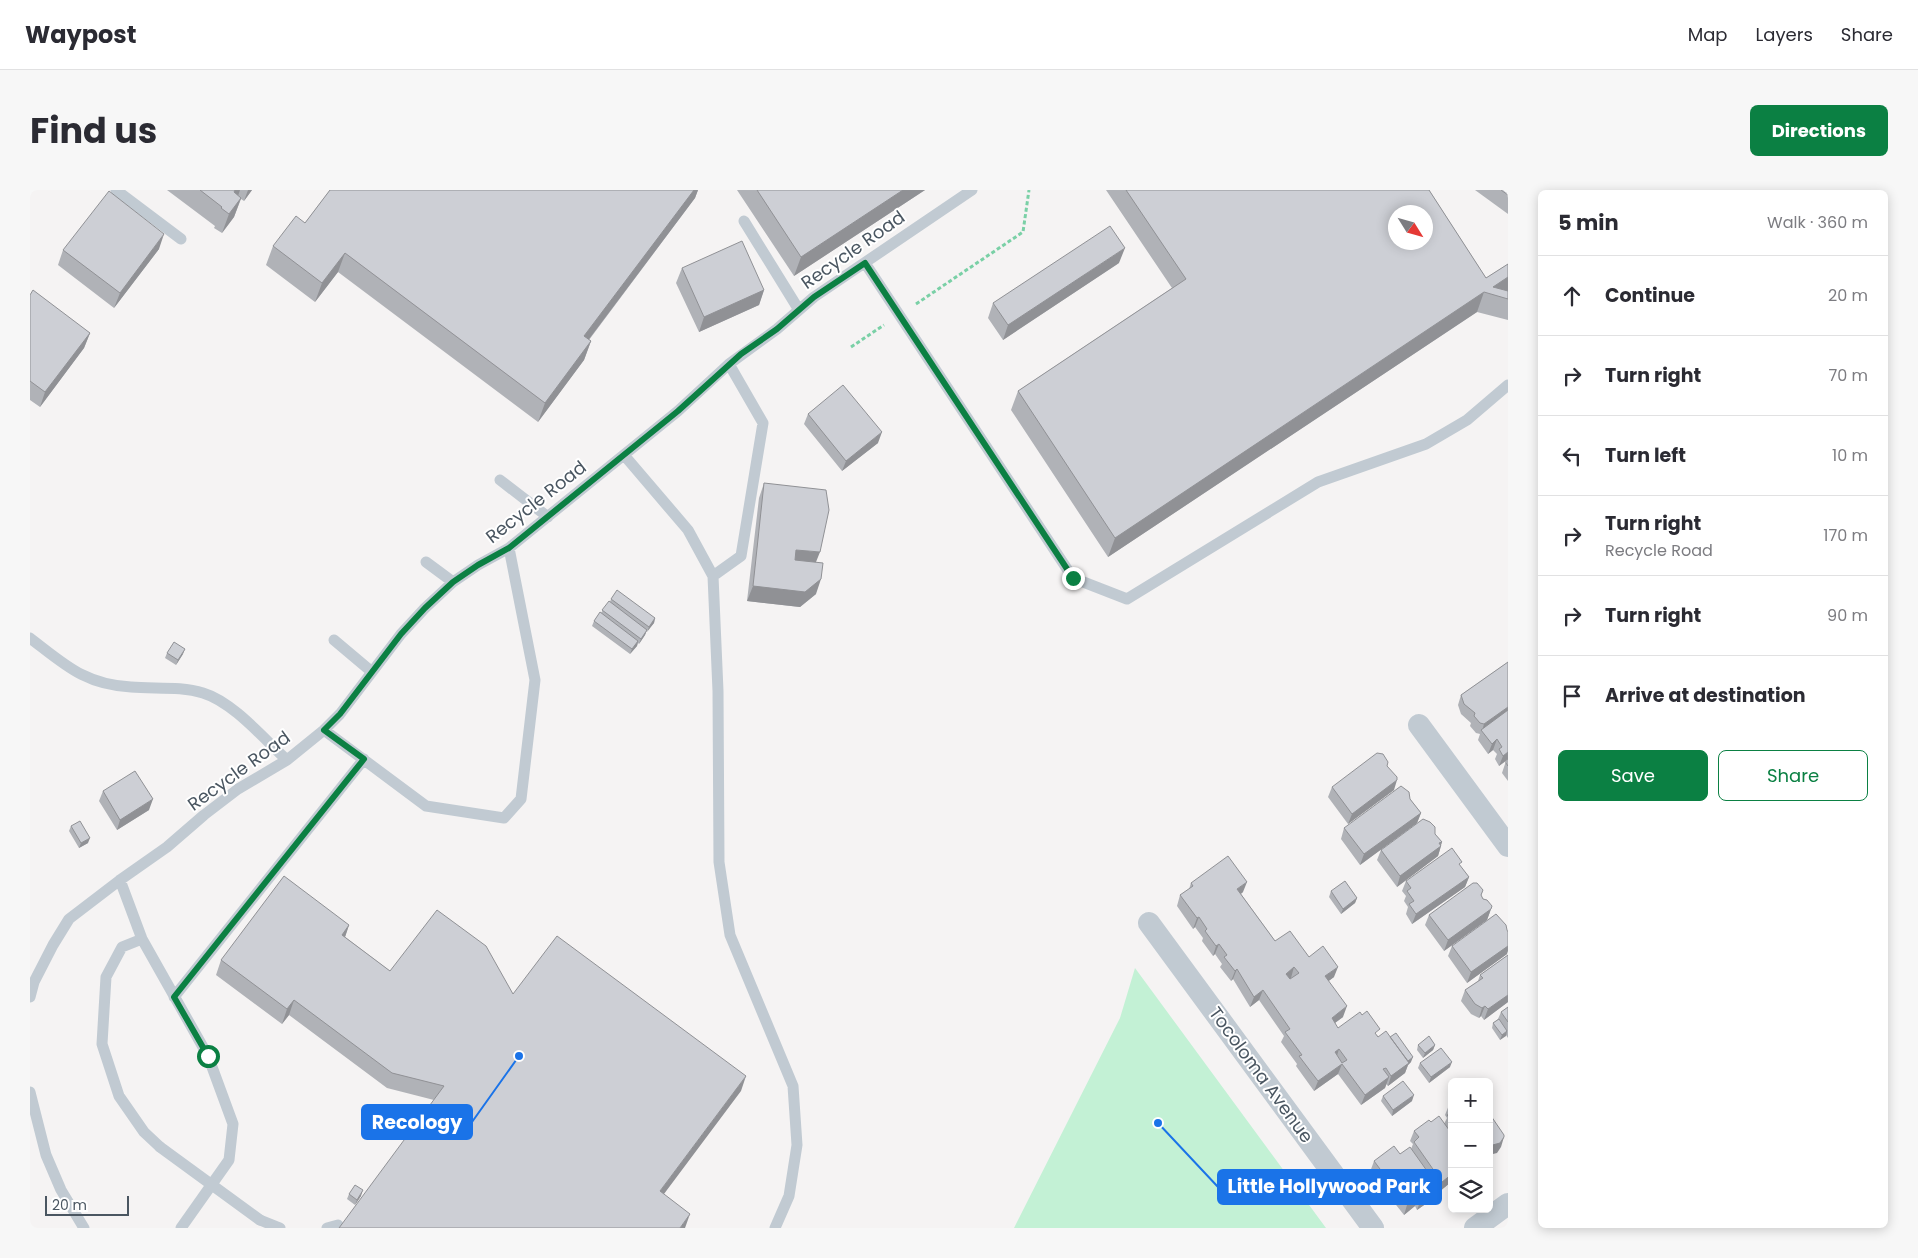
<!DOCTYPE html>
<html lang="en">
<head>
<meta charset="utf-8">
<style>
	body { margin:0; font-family:Poppins,sans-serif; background:#f7f7f7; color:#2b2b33 }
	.controls { position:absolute; right:15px; bottom:15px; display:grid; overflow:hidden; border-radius:8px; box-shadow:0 2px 12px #0003 }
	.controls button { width:45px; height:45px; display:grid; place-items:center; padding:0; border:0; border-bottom:1px solid #e1e1e2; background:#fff; color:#2b2b33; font:25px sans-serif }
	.compass { position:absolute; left:1358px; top:15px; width:45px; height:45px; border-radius:50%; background:#fff; box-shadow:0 2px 12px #0003; rotate:127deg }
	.scale { position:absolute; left:15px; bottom:12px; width:84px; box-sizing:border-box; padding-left:5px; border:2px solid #4a5661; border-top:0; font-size:14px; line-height:18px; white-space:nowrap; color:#4a5661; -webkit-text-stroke:4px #fff; paint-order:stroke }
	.stop { position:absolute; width:15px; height:15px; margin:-11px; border:4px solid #0b8043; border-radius:50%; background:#fff }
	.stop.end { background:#0b8043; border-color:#fff; box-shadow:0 1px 5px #0008 }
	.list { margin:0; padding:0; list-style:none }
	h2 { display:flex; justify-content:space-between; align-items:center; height:65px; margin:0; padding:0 20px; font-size:21px }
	h2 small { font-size:16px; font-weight:400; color:#7c7c81 }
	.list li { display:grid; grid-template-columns:32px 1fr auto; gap:15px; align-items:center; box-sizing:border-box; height:80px; padding:0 20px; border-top:1px solid #e1e1e2 }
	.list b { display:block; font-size:19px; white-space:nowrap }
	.list p { margin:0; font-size:16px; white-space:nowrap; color:#7c7c81 }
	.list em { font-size:16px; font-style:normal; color:#7c7c81 }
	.actions { display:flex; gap:10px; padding:15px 20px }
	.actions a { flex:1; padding:11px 0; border:1px solid #0b8043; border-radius:8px; text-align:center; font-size:18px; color:#0b8043 }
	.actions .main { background:#0b8043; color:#fff }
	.icon { flex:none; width:28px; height:28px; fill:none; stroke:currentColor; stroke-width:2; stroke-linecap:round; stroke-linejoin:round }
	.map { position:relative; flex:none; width:1478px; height:1038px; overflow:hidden; border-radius:8px }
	header { display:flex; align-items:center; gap:30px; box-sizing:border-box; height:70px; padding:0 25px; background:#fff; border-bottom:1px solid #e1e1e2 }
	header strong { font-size:24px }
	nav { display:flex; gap:28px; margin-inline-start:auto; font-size:18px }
	.intro { display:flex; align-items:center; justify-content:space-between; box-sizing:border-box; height:120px; padding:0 30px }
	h1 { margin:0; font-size:35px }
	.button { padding:12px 22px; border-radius:8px; background:#0b8043; color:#fff; font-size:18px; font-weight:700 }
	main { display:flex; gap:30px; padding:0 30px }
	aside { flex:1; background:#fff; border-radius:8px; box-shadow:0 2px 12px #0003 }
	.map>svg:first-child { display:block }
</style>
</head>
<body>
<header>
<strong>Waypost</strong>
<nav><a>Map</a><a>Layers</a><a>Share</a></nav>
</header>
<div class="intro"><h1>Find us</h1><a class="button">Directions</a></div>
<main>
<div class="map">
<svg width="1478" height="1038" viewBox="0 0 1478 1038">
	<rect width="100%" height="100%" fill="#f5f3f3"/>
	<!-- green -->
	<path fill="#c3f1d5" d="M1105,778L1296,1038H984L1090,828Z"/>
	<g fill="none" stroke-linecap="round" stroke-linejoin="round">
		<!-- path -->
		<path stroke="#7ad0a6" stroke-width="3" stroke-dasharray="4 2.5" stroke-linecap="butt" d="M886,114L993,42L999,0
			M821,157L854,135"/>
		<!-- lane -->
		<path stroke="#c1cad2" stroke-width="11" d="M86,0L151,49
			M714,31L769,120
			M835,73L1043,388L1097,409L1288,292L1396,254L1437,230L1478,195
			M594,265L658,340L683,386L688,501L689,672L700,745L763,896L767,955L759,1006L745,1038
			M470,290L518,327
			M396,372L423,392
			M683,386L711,366L733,233L699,174
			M0,448C34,474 55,495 101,497C124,499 151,496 173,503C203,512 234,549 257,570
			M304,450L342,482
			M294,540L396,616L474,628L491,609L505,490L479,358
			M90,690L112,749L178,866L203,934L199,970L151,1038
			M112,749L92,757L76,787L72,854L89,906L114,942L130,957
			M0,807L4,792L23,755L39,729L90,690L137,657L174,625L208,599L257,570L294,540L310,524L371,444L395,418L423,392L448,375L479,358L648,221L699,174L747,139L784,107L942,0
			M144,807L334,569
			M0,902L16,965L31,1000L54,1038
			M230,1030L250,1038
			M297,1038L308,1035"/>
		<!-- street -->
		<path stroke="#c1cad2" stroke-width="22" d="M1389,535L1478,656
			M1119,733L1343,1038
			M1445,1038L1478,1014"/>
		<!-- lane-bridge -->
		<path stroke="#c1cad2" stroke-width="11" d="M130,957L230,1030"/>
	</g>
	<!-- wall -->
	<path fill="#b0b2b7" d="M137,0H222L214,11L211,9L204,27L192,43L184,38L185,36Z
		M300,0H668L665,8L559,150L561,151L554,170L508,232L308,82L285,112L236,75L243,56L275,33Z
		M707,0H895L764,86Z
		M1076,0H1399L1456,88L1478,74V130L1447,122L1078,367L981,220L988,201L1142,98Z
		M1445,0H1478V24Z
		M129,59L84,118L28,75L33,60Z
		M1089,73L973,150L958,128L963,113Z
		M652,78L734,100L729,115L669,142L646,93Z
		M0,105L60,143L54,158L10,217L0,210Z
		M778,224L848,253L812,281L774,234Z
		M734,293L786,372V404L770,417L717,411L729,308Z
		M581,409L625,428L624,433L616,442L615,445L609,454L608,453L607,456L600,464L562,436L564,431L580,412Z
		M137,463L153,464L146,475L135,468Z
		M1478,472V591L1472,583L1476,571L1469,576L1465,569L1467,564L1463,560L1458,564L1448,550L1450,544L1446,543L1440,536L1441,533L1431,524L1428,515L1431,505Z
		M1357,576L1364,600L1318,634L1298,607L1302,597Z
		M73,601L119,620L87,640L69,611Z
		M1380,609L1391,623L1387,633L1330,675L1311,649L1314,638Z
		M41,636L58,653L49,658L39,641Z
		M1405,644L1412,652L1408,666L1367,697L1347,670L1351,660Z
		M1430,676L1439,687L1435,697L1382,734L1376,724L1378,717L1374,711L1376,706L1372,701L1376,691Z
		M1161,693L1213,702L1211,704L1245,751L1279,767L1304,787L1298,791L1313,827L1305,833L1308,838L1347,845L1348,847H1360L1381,872L1378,875L1375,883L1358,896L1356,894L1355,898L1331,915L1308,884L1284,901L1266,876L1267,874L1251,852L1254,846L1229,810L1220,817L1203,789L1201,791L1190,777L1192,774L1185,764L1183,766L1172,751L1173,748L1165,737L1163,739L1147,716L1150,705L1159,699Z
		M1453,700L1451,706L1461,719L1457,730L1414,761L1395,735L1399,725Z
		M1301,701L1327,708L1325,713L1311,724L1299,707Z
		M319,735L315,747L360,781L483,804L711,901L404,910L357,898L259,825L252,834L186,785L191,770Z
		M1477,740V764L1437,793L1418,766L1422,756Z
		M1478,765V812L1454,830L1451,826L1449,828L1441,824L1431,811L1435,800L1448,791L1450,785Z
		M1478,817V848L1476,845L1470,850L1462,838L1463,833L1468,829L1471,822Z
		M1388,855H1405L1403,860L1393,868L1387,860Z
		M1390,873L1420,877L1399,893L1388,878Z
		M1353,906L1382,911L1362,926L1351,911Z
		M1419,915L1422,919V992H1421L1409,1002L1406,999L1403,1008L1399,1011H1397V1013L1387,1020L1385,1016L1374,1025L1340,982L1344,971L1370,964L1381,959L1383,954L1380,951L1384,941L1401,932L1414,934L1417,928L1415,925Z
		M319,1004L331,1006L325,1015L317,1009Z"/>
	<!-- shaded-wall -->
	<path fill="#909195" d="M205,0H210L208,6L204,2Z
		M218,0H222L214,11Z
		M664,0H668L665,8L547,165L554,146Z
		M873,0H895L764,86L771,67Z
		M211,8L204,27L192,43L199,24Z
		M134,44L129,59L84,118L90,103Z
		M1095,58L1089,73L973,150L978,135Z
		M315,63L308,82L285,112L292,93Z
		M1478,87V102L1463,97Z
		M734,100L729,115L669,142L674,127Z
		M1454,102L1447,122L1078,367L1085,348Z
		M60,143L54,158L10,217L15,202Z
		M561,151L554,170L508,232L515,213Z
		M852,242L848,253L812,281L816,271Z
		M766,360L790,362L784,377L761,375Z
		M791,389L786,404L770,417L717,411L723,396Z
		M625,428L624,433L617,442L619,437Z
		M617,440L615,445L609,454L611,449Z
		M608,451L607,456L600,464L602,459Z
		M155,459L153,464L146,475L148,470Z
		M1478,517V524L1452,541L1454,534Z
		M1467,549L1463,560L1458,564L1462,554Z
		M1478,562V569L1469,576L1473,566Z
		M1367,590L1364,600L1318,634L1322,624Z
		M123,609L119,620L87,640L90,630Z
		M1391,623L1387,633L1330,675L1334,664Z
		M60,648L58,653L49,658L51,653Z
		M1412,652L1410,657L1411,656L1408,666L1367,697L1370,686Z
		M1439,687L1435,697L1382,734L1386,724Z
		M1217,692L1213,702L1204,709L1207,699Z
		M1327,708L1325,713L1311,724L1313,719Z
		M1461,719L1457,730L1414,761L1418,750Z
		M1169,727L1165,737L1163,739L1167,728Z
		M319,735L314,750L312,745Z
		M1478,752V761L1477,764L1437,793L1441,782Z
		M1189,754L1185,764L1183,766L1186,756Z
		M1264,777L1261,788L1252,794L1256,784Z
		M1308,777L1304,787L1291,797L1295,786Z
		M1207,779L1203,789L1201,791L1205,781Z
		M1233,800L1229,810L1220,817L1224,807Z
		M1478,805V812L1454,830L1458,819Z
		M264,810L259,825L252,834L257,819Z
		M1317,816L1313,827L1298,838L1302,828Z
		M1455,816L1451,826L1449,828L1452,818Z
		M1477,841L1476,846L1470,850L1472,845Z
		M1405,855L1403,860L1393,868L1395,863Z
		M1309,859L1306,869L1305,862Z
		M1383,867L1381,872L1378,875L1375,883L1358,896L1361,886L1375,873Z
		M1422,872L1420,877L1399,893L1401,887Z
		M1312,874L1308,884L1284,901L1288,891Z
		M716,886L711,901L625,1016L630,1001Z
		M1359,887L1355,898L1331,915L1335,905Z
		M1384,905L1382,911L1362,926L1363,920Z
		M1474,947L1471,957L1467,963L1459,965V956Z
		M1422,984L1421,992L1409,1002L1412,992Z
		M1407,998L1403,1008L1399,1011H1397V1013L1387,1020L1391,1009L1399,1000Z
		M333,1000L331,1006L325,1015L327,1010Z
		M1389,1006L1385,1016L1374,1025L1377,1015Z
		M660,1024L655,1038H650Z"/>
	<!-- building -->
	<path fill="#cdcfd5" stroke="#909195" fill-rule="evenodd" d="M170,0H205L204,2L211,8L199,24L191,18L192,17Z
		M300,0H664L554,146L561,151L515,213L315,63L292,93L243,56L266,26L275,33Z
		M727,0H873L771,67Z
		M1096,0H1399L1456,88L1478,74V87L1463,97L1478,101V109L1454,102L1085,348L988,201L1156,89ZM1366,22H1396V52H1366Z
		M1471,0H1478V5Z
		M79,1L134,44L90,103L33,60Z
		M1080,36L1095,58L978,135L963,113Z
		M712,51L734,100L674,127L652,78Z
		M3,100L60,143L15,202L0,191V105Z
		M813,195L852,242L816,271L778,224Z
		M734,293L796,300L799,320L790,362L766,360L765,370L793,373L791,389L775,402L723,396Z
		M587,400L625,428L619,437L581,409Z
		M579,411L617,440L611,449L572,420Z
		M570,422L608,451L602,459L564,431Z
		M144,452L155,459L148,470L137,463Z
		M1478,472V517L1454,534L1450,533L1444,526L1445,523L1434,514L1431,505Z
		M1478,520V562L1473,566L1469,559L1472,557L1467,549L1462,554L1451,540Z
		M1347,563L1353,564L1358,572L1357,576L1367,587V590L1322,624L1302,597Z
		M1478,569V576L1476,573V570Z
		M105,581L123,609L90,630L73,601Z
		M1371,596L1379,602L1380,609L1391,623L1334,664L1314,638Z
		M1393,629L1400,632L1405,637V644L1412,652L1409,653L1411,656L1370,686L1351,660Z
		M50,631L60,648L51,653L41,636Z
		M1422,658L1432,672L1429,674L1439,687L1386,724L1379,714L1384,711L1377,701L1381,698L1376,691Z
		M1198,666L1217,692L1207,699L1245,751L1260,741L1279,767L1293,756L1308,777L1295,786L1317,816L1302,828L1308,838L1330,822L1332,825L1337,821L1350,839L1345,843L1348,847L1356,841L1379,873L1361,886L1356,878L1353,879L1359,887L1335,905L1312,874L1288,891L1269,866L1272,865L1255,842L1260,839L1233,800L1224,807L1207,779L1205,781L1194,767L1197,765L1189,754L1186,756L1175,741L1177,739L1169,727L1167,728L1150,705L1163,696L1161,693ZM1264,777L1269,783L1260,789L1256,784ZM1309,859L1317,870L1312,873L1305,862Z
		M254,686L319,735L312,745L360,781L407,720L456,756L483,804L527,746L716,886L630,1001L660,1024L650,1038H309L414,896L362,883L264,810L257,819L191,770Z
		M1315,691L1327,708L1313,719L1301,701Z
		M1443,693H1447L1453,700L1451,705L1453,709L1457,710L1462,716L1461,719L1418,750L1399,725Z
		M1466,724L1476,735L1477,740L1478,742V756L1441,782L1422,756Z
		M1478,765V805L1458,819L1455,816L1452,818L1445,814L1435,800L1453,788L1450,785Z
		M1478,817V832L1471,822Z
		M1469,829L1477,841L1472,845L1463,833Z
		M1366,843L1383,867L1378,871L1360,847Z
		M1399,846L1405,855L1395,863L1388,855Z
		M1411,858L1422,872L1401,887L1390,873Z
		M1373,891L1384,905L1363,920L1353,906Z
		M1422,913V919L1419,915Z
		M1422,923V931L1417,925Z
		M1459,923L1474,945V947L1470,953L1459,956Z
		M1409,926L1422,944V984L1412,992L1384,952L1389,947L1384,941L1399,930L1401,932Z
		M1364,956L1370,964L1380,957L1407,995V998L1403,1001L1399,1000L1400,1003L1391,1009L1389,1006L1377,1015L1344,971Z
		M325,995L333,1000L327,1010L319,1004Z"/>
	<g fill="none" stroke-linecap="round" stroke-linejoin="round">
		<!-- route -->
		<path stroke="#0b8043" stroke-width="6" d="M178,866L144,807L334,569L294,540L310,524L371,444L395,418L423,392L448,375L479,358L648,221L711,164L747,139L784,107L835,73L1043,388"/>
	</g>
	<g text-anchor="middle" stroke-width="4" stroke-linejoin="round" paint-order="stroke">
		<!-- street labels -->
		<g font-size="18" fill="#4a5661" stroke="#fff">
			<text transform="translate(823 60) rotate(-35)" y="6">Recycle Road</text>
			<text transform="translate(506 312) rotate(-38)" y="6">Recycle Road</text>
			<text transform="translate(209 581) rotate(-36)" y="6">Recycle Road</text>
			<text transform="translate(1231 885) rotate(54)" y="6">Tocoloma Avenue</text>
		</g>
	</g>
	<!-- callouts -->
	<path fill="none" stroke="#1a73e8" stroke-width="2" d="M489 866L442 932M1128 933L1188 997"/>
	<g fill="#1a73e8" stroke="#fff" stroke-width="2">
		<circle cx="489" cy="866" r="5"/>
		<circle cx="1128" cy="933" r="5"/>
	</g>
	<g fill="#1a73e8" stroke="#1a73e8" stroke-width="2">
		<rect x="332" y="915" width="110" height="34" rx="5"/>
		<rect x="1188" y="980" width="223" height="34" rx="5"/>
	</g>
	<g font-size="19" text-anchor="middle" font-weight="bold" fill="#fff">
		<text x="387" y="939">Recology</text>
		<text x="1299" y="1003">Little Hollywood Park</text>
	</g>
</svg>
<div class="controls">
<button>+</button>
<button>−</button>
<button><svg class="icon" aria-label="layers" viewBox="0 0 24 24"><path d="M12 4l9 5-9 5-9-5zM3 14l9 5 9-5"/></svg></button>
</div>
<svg class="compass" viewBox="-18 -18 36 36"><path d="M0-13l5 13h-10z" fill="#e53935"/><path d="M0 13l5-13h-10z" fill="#7c7c81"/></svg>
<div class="scale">20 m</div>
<div class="stop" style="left:178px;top:866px"></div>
<div class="stop end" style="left:1043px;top:388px"></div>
</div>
<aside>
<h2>5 min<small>Walk · 360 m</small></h2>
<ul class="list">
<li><svg class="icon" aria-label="ahead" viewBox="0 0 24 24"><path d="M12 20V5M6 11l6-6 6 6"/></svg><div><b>Continue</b></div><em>20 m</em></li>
<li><svg class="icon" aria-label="right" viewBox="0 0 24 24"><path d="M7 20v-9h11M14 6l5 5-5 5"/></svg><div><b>Turn right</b></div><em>70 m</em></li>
<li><svg class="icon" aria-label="left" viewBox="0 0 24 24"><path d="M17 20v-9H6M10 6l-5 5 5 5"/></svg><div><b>Turn left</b></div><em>10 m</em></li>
<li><svg class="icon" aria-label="right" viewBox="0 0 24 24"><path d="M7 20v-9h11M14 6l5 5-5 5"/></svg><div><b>Turn right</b><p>Recycle Road</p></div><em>170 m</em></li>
<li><svg class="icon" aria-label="right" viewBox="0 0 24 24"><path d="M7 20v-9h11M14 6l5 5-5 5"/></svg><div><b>Turn right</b></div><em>90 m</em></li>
<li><svg class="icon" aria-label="arrive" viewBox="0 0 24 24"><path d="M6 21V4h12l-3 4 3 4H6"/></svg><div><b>Arrive at destination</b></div></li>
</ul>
<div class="actions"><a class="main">Save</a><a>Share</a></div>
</aside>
</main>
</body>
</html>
